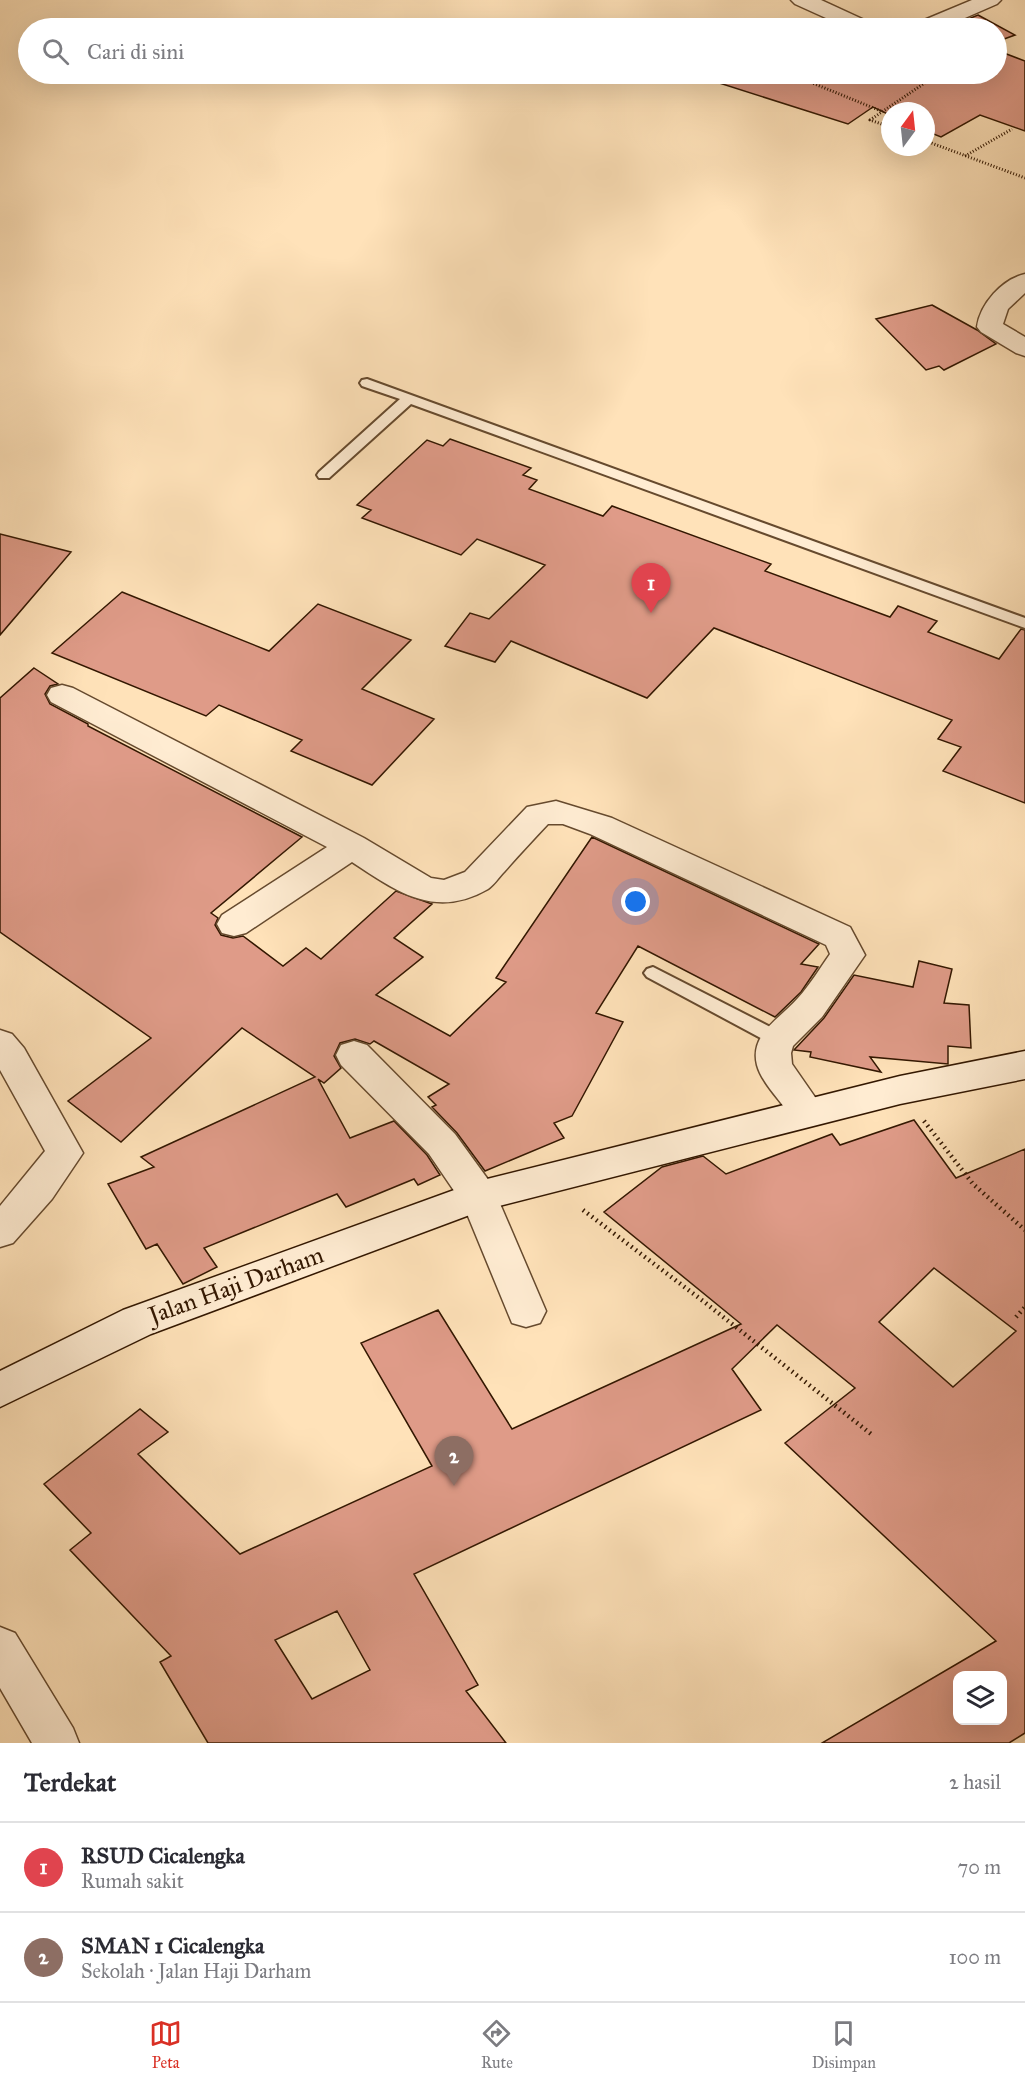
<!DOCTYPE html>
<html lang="id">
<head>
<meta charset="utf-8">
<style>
	body { margin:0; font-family:"IM FELL Great Primer",serif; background:#f7f7f7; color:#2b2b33 }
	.controls { position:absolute; right:18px; bottom:18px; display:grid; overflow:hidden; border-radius:12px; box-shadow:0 6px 24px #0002 }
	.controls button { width:54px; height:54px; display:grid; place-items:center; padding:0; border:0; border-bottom:2px solid #e1e1e2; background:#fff; color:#2b2b33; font:30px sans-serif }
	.compass { position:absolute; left:881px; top:102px; width:54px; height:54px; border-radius:50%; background:#fff; box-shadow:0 6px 24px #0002; rotate:15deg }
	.you { position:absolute; left:636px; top:902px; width:21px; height:21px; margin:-15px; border:4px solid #fff; border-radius:50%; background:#1a73e8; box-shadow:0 0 0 9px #1a73e833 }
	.badge { display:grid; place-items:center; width:39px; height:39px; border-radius:50%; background:#d93025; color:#fff; font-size:20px; font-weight:700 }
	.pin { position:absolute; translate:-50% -50px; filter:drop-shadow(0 2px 3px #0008) }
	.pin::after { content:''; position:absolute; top:32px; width:21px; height:18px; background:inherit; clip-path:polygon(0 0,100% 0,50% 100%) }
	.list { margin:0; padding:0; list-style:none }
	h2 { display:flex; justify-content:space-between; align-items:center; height:78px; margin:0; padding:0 24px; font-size:26px }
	h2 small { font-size:20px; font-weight:400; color:#7c7c81 }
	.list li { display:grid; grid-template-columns:39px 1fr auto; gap:18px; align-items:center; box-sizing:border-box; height:90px; padding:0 24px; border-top:2px solid #e1e1e2 }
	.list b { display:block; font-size:22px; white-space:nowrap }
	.list p { margin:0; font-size:20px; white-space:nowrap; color:#7c7c81 }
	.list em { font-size:20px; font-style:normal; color:#7c7c81 }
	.icon { flex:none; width:33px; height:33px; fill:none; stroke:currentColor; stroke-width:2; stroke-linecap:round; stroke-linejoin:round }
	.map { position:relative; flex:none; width:1025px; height:1743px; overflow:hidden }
	.search { position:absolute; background:#fff; box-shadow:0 6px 24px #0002; left:18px; right:18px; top:18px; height:66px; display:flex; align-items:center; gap:15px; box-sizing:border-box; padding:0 21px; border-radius:33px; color:#7c7c81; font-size:22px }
	.sheet { height:258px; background:#fff }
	nav { display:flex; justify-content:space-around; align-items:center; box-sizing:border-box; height:84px; border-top:2px solid #e1e1e2; background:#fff; font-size:16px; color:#7c7c81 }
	nav a { display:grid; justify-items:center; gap:3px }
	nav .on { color:#d93025 }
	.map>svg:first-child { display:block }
</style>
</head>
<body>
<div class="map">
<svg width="1025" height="1743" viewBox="0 0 1025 1743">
	<rect width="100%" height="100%" fill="#ffe2b9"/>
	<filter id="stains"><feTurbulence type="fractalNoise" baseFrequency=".00333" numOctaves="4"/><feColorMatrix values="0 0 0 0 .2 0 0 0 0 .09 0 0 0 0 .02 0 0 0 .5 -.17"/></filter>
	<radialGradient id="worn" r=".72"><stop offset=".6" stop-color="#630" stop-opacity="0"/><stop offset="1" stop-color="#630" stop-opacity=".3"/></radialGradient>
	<!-- building -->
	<path fill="#df9b88" stroke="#331700" stroke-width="1.5" fill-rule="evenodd" d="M978,15L1015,35L996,42V28H946Z
		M996,50L1025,61V131L980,115L941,137L926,131V111H890V115L873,107L848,124L713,81L715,74H996Z
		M932,305L977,330L996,344L944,370L939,366L926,370L876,319Z
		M450,439L531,468L523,475L537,480L529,489L603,516L612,506L771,564L765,571L890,617L898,606L937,621L928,632L999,659L1021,629L1025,630V803L943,771L961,747L938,739L952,720L714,628L647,698L511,641L495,662L445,646L470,613L489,619L545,565L477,539L461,555L362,518L371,510L357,505L427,440L443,446Z
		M0,534L71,552L0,635Z
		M122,592L269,651L318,604L411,640L362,689L434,719L372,785L291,751L302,740L219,705L206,716L52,653Z
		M34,668L58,684L50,686L45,694L50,704L88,724V726L302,837L211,913L218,918L215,925L221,935L233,938L243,936L283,966L306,948L321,959L396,891L432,904L394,938L423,957L376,995L450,1036L506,982L496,978L592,837L819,944L801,964L818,967L801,992L775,1017L638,946L596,1013L623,1022L572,1116L554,1123L564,1138L485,1171L457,1133L432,1107L436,1105L428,1097L449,1084L374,1041L370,1044L355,1039L340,1043L334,1056L341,1068L324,1083L318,1079L350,1138L394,1121L427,1155L440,1175L418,1185L414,1179L346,1207L337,1194L204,1248L217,1267L183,1284L157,1244L146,1249L108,1184L154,1167L141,1157L315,1077L242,1028L121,1142L68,1101L151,1038L0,932V698Z
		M919,961L952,969L944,1003L969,1005L971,1048L948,1046V1064L870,1057L881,1072L810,1057L811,1052L794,1050L824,1018L854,975L913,987Z
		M914,1120L956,1178L1025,1149V1733L1009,1743H822L996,1641L785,1443L855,1388L777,1325L732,1369L761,1410L414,1574L478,1685L466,1691L506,1743H208L160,1662L171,1656L70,1550L91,1533L44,1484L140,1409L168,1432L138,1454L240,1554L432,1466L361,1343L438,1310L512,1429L741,1324L604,1212L662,1167L703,1156L726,1174L832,1134L840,1145ZM934,1268L1016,1331L953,1387L879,1322ZM337,1611L370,1670L312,1699L275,1640ZM957,1676H1002V1720H957Z"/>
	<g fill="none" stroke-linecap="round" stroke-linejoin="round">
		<!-- lane casing -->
		<g stroke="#664a2e" stroke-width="4">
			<path id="lane" d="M367,379L1025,618V628L411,404L329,478H319L317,475L319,472L400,399L362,386L360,383L362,380Z
				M653,967L784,1034L787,1039L784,1044L778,1046L772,1044L647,977L644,973L647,969Z"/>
		</g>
		<!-- street casing -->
		<g stroke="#664a2e" stroke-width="3">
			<path id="street" d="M791,0H821L871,23L874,28H848L795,4Z
				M972,0H1001L997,4L942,28H914L917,23Z
				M1025,274V293L1008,309L1003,324L1025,337V356L1016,353L981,332L977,327C980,304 1002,279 1025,274Z
				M62,685L73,688L364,838L431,878L444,880L465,872L527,807L556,801L612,818L850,927L865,955L822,1017L793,1046L791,1053L792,1064L826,1113L821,1123C800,1130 796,1124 784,1107C775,1095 761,1080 757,1065C749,1034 781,1018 798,998C810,985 820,968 830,954L826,945L590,834L563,824H548C533,840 518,856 504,872C499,877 494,885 488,889C435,920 396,891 352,862L246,933L234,936L222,933L217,924L222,915L327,847L51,702L47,695L51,688Z
				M0,1030L12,1034L24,1048L83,1153L52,1199L13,1243L0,1247V1206L45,1151L0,1070Z
				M354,1041L367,1045L455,1134L492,1185L546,1311L540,1323L526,1327L512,1323L463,1204L429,1154L341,1065L336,1055L341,1045Z
				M0,1627L15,1633L73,1728L79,1743H32L0,1688Z"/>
		</g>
		<!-- secondary casing -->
		<g stroke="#331700" stroke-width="3">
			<path id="secondary" d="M1025,1051V1079L900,1104L483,1210L151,1334L0,1407V1371L123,1310L479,1181L900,1076Z"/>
		</g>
		<!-- path-far1 -->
		<path stroke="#331700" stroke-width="3" stroke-dasharray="1 2" stroke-linecap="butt" d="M805,80L881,111
			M890,127L870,120L938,74
			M926,141L1025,178
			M965,156L1012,129"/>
		<!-- path -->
		<path stroke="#331700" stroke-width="4.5" stroke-dasharray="1.5 4" stroke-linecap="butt" d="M924,1121L973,1184L1025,1230
			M583,1210L703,1301L871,1434
			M1016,1317L1025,1307"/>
		<!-- lane -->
		<use href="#lane" fill="#ffecd2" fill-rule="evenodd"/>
		<!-- street -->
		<use href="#street" fill="#ffecd2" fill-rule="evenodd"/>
		<!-- secondary -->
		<use href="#secondary" fill="#ffecd2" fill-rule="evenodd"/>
	</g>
	<g text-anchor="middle" stroke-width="4.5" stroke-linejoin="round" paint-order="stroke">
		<!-- street labels -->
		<g font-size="24" fill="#331700" stroke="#ffecd2">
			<text transform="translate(236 1285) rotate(-20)" y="8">Jalan Haji Darham</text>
		</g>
	</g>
	<rect width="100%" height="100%" filter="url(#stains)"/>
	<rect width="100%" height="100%" fill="url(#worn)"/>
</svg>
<div class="controls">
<button><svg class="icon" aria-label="layers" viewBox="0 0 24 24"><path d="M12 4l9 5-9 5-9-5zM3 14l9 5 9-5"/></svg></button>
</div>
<svg class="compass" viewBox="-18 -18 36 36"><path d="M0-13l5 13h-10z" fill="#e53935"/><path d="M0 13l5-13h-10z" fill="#7c7c81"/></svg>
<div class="you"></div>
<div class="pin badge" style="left:651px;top:613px;background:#e0444e">1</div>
<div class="pin badge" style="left:454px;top:1486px;background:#8d6e63">2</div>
<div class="search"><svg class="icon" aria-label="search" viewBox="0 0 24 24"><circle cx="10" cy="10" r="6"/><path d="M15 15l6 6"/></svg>Cari di sini</div>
</div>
<section class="sheet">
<h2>Terdekat<small>2 hasil</small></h2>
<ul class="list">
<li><span class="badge" style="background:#e0444e">1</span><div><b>RSUD Cicalengka</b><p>Rumah sakit</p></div><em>70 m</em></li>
<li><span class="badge" style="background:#8d6e63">2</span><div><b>SMAN 1 Cicalengka</b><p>Sekolah · Jalan Haji Darham</p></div><em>100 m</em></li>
</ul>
</section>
<nav>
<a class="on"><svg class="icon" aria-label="map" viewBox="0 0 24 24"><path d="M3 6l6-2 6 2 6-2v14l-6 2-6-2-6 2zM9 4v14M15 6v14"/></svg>Peta</a>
<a><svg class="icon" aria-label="directions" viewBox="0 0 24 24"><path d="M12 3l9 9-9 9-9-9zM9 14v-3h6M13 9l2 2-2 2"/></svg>Rute</a>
<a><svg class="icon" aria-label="saved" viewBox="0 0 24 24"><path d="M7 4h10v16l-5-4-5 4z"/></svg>Disimpan</a>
</nav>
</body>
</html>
